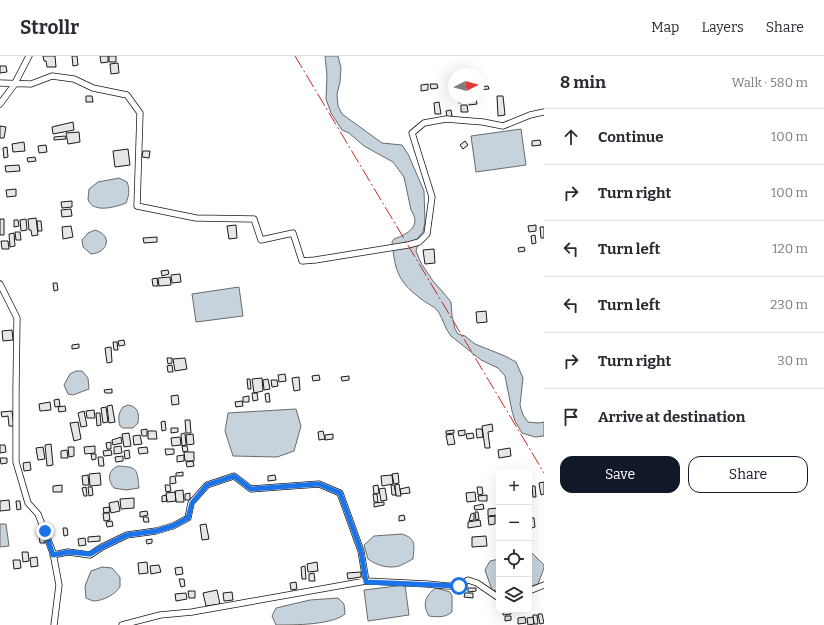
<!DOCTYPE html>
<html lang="en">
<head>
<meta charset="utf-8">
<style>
	body { margin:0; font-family:Bitter,serif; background:#f7f7f7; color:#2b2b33 }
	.controls { position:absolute; right:12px; bottom:12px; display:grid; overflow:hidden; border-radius:8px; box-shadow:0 4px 16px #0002 }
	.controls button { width:36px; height:36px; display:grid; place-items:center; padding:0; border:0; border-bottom:1px solid #e1e1e2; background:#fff; color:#2b2b33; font:20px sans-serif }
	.compass { position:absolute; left:448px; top:12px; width:36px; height:36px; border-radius:50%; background:#fff; box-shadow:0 4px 16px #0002; rotate:84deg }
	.stop { position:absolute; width:12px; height:12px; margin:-9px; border:3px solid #1a73e8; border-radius:50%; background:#fff }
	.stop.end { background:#1a73e8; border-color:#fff; box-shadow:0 1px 4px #0008 }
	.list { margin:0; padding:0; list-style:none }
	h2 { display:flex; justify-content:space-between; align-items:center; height:52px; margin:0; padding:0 16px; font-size:17px }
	h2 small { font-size:13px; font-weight:400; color:#7c7c81 }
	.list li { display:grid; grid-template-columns:26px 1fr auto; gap:12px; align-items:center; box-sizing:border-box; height:56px; padding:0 16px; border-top:1px solid #e1e1e2 }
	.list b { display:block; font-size:15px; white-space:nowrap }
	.list em { font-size:13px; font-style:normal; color:#7c7c81 }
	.actions { display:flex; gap:8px; padding:12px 16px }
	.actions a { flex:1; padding:9px 0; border:1px solid #111827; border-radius:12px; text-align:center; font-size:14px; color:#111827 }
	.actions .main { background:#111827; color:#fff }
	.icon { flex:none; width:22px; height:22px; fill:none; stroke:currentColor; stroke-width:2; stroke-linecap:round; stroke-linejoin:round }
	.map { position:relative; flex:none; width:544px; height:569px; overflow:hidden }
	header { display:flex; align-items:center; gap:24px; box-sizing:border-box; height:56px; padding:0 20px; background:#fff; border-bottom:1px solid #e1e1e2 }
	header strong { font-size:19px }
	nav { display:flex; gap:22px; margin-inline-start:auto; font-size:14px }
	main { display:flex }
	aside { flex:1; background:#fff }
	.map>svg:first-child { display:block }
</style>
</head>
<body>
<header>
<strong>Strollr</strong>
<nav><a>Map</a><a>Layers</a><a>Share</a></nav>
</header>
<main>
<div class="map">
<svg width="544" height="569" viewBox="0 0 544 569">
	<rect width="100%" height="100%" fill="#fff"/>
	<!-- water -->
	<path fill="#c6d2dc" stroke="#6a6a6a" d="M325,0H338L341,12L340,26L337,38L338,50L342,58L382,87L402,89L408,98L424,135L425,166L423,176L416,184L418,189L416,195L421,207L433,225L442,235L451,246L452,260L455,273L458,278L465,280L475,288L505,300L516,306L523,322L520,349L523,359L528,366L538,367L544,366V380L535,381L522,377L515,365L512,355L505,320L498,312L481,304L451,280C445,273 443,263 438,255C433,249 425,247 420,242C397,225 395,213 392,186L394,183C408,178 422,170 411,154L404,121L393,106L364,90L349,77L342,74L331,57L326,43L327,20Z
		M521,73L526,109L476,116L471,80Z
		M119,122L127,126C130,133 129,140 126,147C116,151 92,158 88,143C88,140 89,136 89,133L98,126Z
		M95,174C114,180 107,197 91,198L83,191L82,184L88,177Z
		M239,231L243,260L196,266L192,238Z
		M76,315H82L88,322L89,333L73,339L68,338L64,329L70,318Z
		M128,349C139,351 139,358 138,367L133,372H123L120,370C118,362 118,358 123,351Z
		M296,353L301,370L294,395L277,401L233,400L225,375L228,357Z
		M118,410C138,411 137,413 139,432L126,434L114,432C107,424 108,414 118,410Z
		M0,468H6L9,490L0,491Z
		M402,478C417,483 414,489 413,503C409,505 404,508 399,510C388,513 376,509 368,503L364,489L374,480Z
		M529,494L544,509V512L538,528L529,531Z
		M499,503V535L492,534L485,514L490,505Z
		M102,511L112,512L120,521V531C115,538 105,544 95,545C92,545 88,543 86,542L85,530L91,515Z
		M405,529L409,559L368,565L364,534Z
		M436,532L450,536L452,540V556C445,562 437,561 429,560C422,549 425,539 436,532Z
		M338,542L344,548L345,558C332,569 295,569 276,569L272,560L276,552L310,544Z"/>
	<!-- building -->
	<path fill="#e6e6e6" stroke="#1a1a1a" d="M43,0H55L56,11H47L46,5H44Z
		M72,0H77L78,9L73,10Z
		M100,0H108V6L101,7Z
		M109,0H116V6H109Z
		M118,7L119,17L111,18L110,8Z
		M0,10H6L7,16L0,17Z
		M428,28V34L421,35V29Z
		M430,28H437L438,32L431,33Z
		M488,30L489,33L478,34V31Z
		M86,40H92L93,46H86Z
		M497,40H503L505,59L498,60Z
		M458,42H467V46L459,47Z
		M476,43L477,48L469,49V44Z
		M439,46L441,58H435L434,47Z
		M461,49H467L468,56H461Z
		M451,54L452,60L447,61L446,55Z
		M73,66L74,74L53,78L52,71Z
		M0,70L6,71L4,82H0Z
		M79,76L80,86L68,88L66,77Z
		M65,80L66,83L54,84V81Z
		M540,84L541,89L532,90V85Z
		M465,85L468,89L463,93L460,89Z
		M24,86L25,95L13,96L12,88Z
		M46,89L47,96L39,97L38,90Z
		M7,91L8,101L4,102L3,92Z
		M128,93L130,109L115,111L113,95Z
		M143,95H150L149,102L142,101Z
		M35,101L36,105L28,106L27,102Z
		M19,109L20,115L6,116L5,110Z
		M16,133V140L7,141L6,134Z
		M72,145V151L62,152L61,146Z
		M71,153L72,160L62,161L61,154Z
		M36,162L38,179L32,180L31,174H29L28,163Z
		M0,163H4V179H0Z
		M26,163L27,174L21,175L20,164Z
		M14,164H18L19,170L14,171Z
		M37,165H41L42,175H38Z
		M236,169L237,182L229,183L227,170Z
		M536,169V175L529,176L528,170Z
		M71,170L73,181L63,183L62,171Z
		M540,171H544V182H541Z
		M15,176H20L21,184H16Z
		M14,177L15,190L10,191L9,178Z
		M535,179L536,187L532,188L531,180Z
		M157,181V186L144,187L143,182Z
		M1,185H8L9,193H2Z
		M524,191L525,195L519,196L518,192Z
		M434,193L435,207L425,208L423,194Z
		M168,214L169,218L162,220L161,215Z
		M180,218L181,226L172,227L171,219Z
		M170,221L171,229L159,230L158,222Z
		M157,222L158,230H153L152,223Z
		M53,227H57L58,234L54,235Z
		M486,255L487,266L477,267L476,256Z
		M12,274L13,284L3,285L2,275Z
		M124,284L125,289L119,290L118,285Z
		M113,286H117L118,294H114Z
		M79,288V292L72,293V289Z
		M111,291L112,306L107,307L105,292Z
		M167,302H172V307L168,308Z
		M185,302L187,313L175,315L173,303Z
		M172,309L173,316H168L167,310Z
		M285,318L286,325L279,326L278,319Z
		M319,319L320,324L313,325L312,320Z
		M349,320V324L342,325L341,321Z
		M299,321L300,334L294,335L292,322Z
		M262,322L263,335L254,337L252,323Z
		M247,323H250L251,333H248Z
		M268,323L270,333L264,334L263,324Z
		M271,324H277L278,330L272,331Z
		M112,333V337H105L104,334Z
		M252,337H257L258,344L253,345Z
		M269,337L270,346H266L265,338Z
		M178,339L179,348L172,349L171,340Z
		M249,340V346H243V341Z
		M59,343L60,350L55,351L54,344Z
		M242,345L243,350L236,351L235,346Z
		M50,346L51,354L40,355L39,348Z
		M112,349L115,366L109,367L107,350Z
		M65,350L66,355L59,356L58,351Z
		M106,351L108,366L103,367L101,352Z
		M94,354L95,362H87L86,355Z
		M12,355L14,370H9L8,360L2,361L1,356Z
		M84,355L87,370L81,371L78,357Z
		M96,357H100L101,369L97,370Z
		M185,364H190L191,377H186Z
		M165,365L166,374L162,375L161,366Z
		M78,366L81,383L74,385L70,367Z
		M492,368L493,375L488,376L490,392H485L482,370Z
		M171,372H178V376L171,377Z
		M147,373V380H142L141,374Z
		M476,373H482L483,381L477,382Z
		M454,374V377L446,378V375Z
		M465,374V379L459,380L458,375Z
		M148,375H156L157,383H148Z
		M323,375L325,383L319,384L318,376Z
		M129,377L131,390L124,391L122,378Z
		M185,377L186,389L182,390L181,378Z
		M473,377L474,382L467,383L466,378Z
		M193,378L194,388L187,389L186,379Z
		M333,378V383L325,384V379Z
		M453,378L455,388L448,389L446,379Z
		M140,379L142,388L134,389L133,380Z
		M121,381L122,387L113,389L112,384Z
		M180,381L181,389L172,390L171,382Z
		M111,386V393H107L106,387Z
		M51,388L53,409L47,410L45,389Z
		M0,389H5L6,396L0,397Z
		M95,390V397L85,398L84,391Z
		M121,390L122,397L114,398V391Z
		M182,390H187L188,395L183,396Z
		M43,391L45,403L38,404L36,392Z
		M68,391H74V400L69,401Z
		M147,391L148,397L139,398L138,392Z
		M510,392L511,400L499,402L498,394Z
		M165,393H174V398L166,399Z
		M67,394L68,402H61V395Z
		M111,394L112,399L104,400L103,395Z
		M129,394L130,402L125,403L124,395Z
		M184,396H194V405H185Z
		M91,398H96V403L92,404Z
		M184,399V405L177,406V400Z
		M123,400V405L116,406L115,401Z
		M98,401H103L104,410H99Z
		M0,402H7V407L1,408Z
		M193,405L194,410L187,411L186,406Z
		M30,406L31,414L24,415L23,407Z
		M183,416V420H176V417Z
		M100,417L101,429L90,430L89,418Z
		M398,417L399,427L394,428L392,418Z
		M88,419L89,429H83L82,420Z
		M275,419L276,424L268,425V420Z
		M392,419L393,428L382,430L381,420Z
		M175,420L176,427L170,428V421Z
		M544,426V438L541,439L539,427Z
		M399,428L401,440H396L395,429Z
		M62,429V436H53V430Z
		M165,429H170L171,435L166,436Z
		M378,429L379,437L374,438L373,430Z
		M391,429H394L396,439H392Z
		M532,430H535L536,441H533Z
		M86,431L87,440H84L82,432Z
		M88,431H92L93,439L89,440Z
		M409,431L410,437L401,438L400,433Z
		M477,431H482L483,438L478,439Z
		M385,432L387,444L381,445L379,433Z
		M183,434L184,446H176L175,435Z
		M175,436L176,445L167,446L166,437Z
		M475,436L476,445L467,446L466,437Z
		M190,437V444H185V438Z
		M373,438H377L378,446H374Z
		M166,439L167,445L162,446V440Z
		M487,439V445H479L478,440Z
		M134,442V452L121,453L120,443Z
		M9,444L10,454L0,455V445Z
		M16,445H20L21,453L17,454Z
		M118,445L120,455L111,457L109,447Z
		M384,446V449L374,451V447Z
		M483,448L484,453L475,454L474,450Z
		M109,451L110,456L104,457L103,452Z
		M498,452L499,459L488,460V453Z
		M147,455L148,459L140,461V456Z
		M475,456H478L479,463L476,464Z
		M103,457H109L110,464L104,465Z
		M474,457V464L469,465L471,458Z
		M404,459L405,464L399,465V460Z
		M495,460V468L489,469L488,461Z
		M143,461H148L149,466H144Z
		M529,462H534L535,471L529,473Z
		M480,464L481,470L468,472V466Z
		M112,465L113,470L107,471L106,466Z
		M206,468L209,483L202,484L200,469Z
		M63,472H67L68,479L64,480Z
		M45,478V487H40L39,479Z
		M100,480V485L88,486V481Z
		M486,480L487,490L472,491V481Z
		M85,482L86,489L79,490L78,483Z
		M152,483V487L147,488L146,484Z
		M22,496H28L29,505L23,506Z
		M37,501L38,510L31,511L30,502Z
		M13,504H20L21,512L14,513Z
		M147,506L148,517L139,518L138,507Z
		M317,506L318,515L308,516L307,508Z
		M159,509L161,516L151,518L150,510Z
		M305,510L306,523H302L301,511Z
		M182,511L183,518L176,519L175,512Z
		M361,516V521L348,523L347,517Z
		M314,517L315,525H309V518Z
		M179,523H184L185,530L181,531Z
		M296,526L297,533L291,534L290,527Z
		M468,532H476V535L468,536Z
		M217,534L220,548L206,550L203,537Z
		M188,535H195V542H189Z
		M232,536L233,544L224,545L223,537Z
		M186,537L187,543L176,545L175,538Z
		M465,537H473V542L464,541Z
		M503,554H510L511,558L503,559Z
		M538,558H542L544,567L540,568Z
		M533,559H537L538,568H534Z
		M505,560H511V564L505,565Z
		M525,561L526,567L518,568V562Z
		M533,561L534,568L528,569L527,562Z"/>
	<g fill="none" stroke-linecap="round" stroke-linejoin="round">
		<!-- minor casing -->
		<g stroke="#1a1a1a" stroke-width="7">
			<path id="minor" d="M0,27L31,28L52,20L74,23L93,32L127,39L140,57L137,150L196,162L254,163L261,184L293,177L302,205L315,204L408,189L419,186L427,178L432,141L412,77L424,67L446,63L483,66L503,70L530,59L544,56
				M0,48L14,29L29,0
				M0,228L17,262L16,333V406L28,447L38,458L53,497L59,529L54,569
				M53,499L68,496L90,499L102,491L127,479L156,475L173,470L188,462L191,447L207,429L234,420L251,433L319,428L340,437L361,495L366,525
				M529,535L544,529
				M122,569L160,559L192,556L366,525L427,528L447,530H459L468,524L477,527L499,542"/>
		</g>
		<!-- minor -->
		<use href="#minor" stroke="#fff" stroke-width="5.5"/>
		<!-- power -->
		<path stroke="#c62828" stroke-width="1" stroke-dasharray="14 3 2 3" stroke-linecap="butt" d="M295,0L544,417"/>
	</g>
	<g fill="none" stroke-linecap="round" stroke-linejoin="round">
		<!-- route -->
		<path stroke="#1a73e8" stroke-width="5" d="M45,475L53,499L68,496L90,498L102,491L127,479L156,475L173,470L188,462L192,447L207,429L234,420L251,433L319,428L340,437L361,495L366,526L459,530"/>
	</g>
</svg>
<div class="controls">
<button>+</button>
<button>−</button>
<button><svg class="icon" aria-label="locate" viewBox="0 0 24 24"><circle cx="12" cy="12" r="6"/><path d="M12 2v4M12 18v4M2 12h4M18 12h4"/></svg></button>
<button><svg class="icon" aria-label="layers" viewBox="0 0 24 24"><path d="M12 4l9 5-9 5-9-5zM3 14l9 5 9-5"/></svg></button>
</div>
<svg class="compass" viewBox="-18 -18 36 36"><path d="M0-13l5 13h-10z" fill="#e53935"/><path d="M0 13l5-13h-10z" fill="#7c7c81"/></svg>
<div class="stop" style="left:459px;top:530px"></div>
<div class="stop end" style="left:45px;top:475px"></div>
</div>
<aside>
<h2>8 min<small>Walk · 580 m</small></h2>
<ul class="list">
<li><svg class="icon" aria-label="ahead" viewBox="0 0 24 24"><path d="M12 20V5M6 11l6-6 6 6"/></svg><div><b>Continue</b></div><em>100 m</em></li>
<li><svg class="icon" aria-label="right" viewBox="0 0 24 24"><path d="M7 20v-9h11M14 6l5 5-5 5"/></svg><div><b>Turn right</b></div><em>100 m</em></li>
<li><svg class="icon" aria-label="left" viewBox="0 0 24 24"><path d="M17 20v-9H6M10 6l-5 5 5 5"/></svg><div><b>Turn left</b></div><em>120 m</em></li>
<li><svg class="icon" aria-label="left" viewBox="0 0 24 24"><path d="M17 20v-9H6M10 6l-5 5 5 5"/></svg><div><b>Turn left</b></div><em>230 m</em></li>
<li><svg class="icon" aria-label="right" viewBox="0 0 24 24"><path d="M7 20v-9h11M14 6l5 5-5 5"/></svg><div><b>Turn right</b></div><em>30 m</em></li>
<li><svg class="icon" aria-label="arrive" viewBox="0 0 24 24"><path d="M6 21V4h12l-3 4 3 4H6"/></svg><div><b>Arrive at destination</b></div></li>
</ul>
<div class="actions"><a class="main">Save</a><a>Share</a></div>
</aside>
</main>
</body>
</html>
